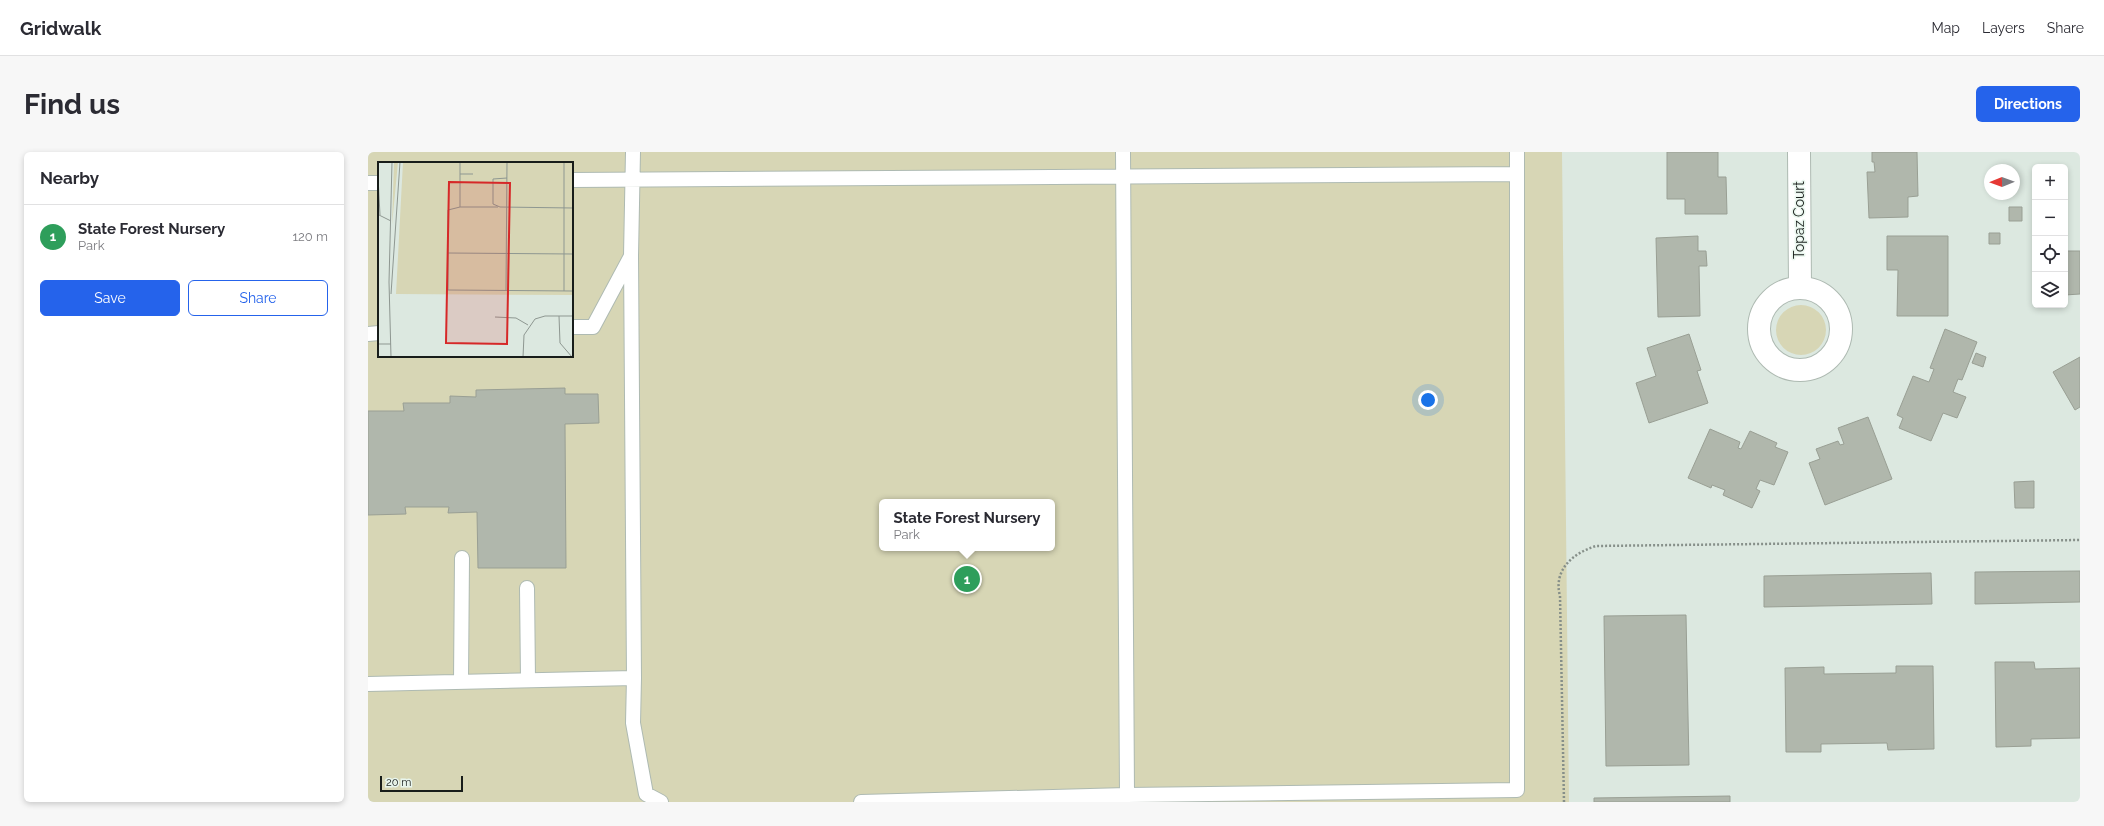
<!DOCTYPE html>
<html lang="en">
<head>
<meta charset="utf-8">
<style>
	body { margin:0; font-family:Raleway,sans-serif; background:#f7f7f7; color:#2b2b33 }
	.controls { position:absolute; right:12px; top:12px; display:grid; overflow:hidden; border-radius:6px; box-shadow:0 2px 6px #0003 }
	.controls button { width:36px; height:36px; display:grid; place-items:center; padding:0; border:0; border-bottom:1px solid #e1e1e2; background:#fff; color:#2b2b33; font:20px sans-serif }
	.compass { position:absolute; left:1616px; top:12px; width:36px; height:36px; border-radius:50%; background:#fff; box-shadow:0 2px 6px #0003; rotate:269deg }
	.scale { position:absolute; left:12px; bottom:10px; width:83px; box-sizing:border-box; padding-left:4px; border:2px solid #181d1a; border-top:0; font-size:11px; line-height:14px; white-space:nowrap; color:#181d1a; -webkit-text-stroke:3px #e9f6ee; paint-order:stroke }
	.you { position:absolute; left:1060px; top:248px; width:14px; height:14px; margin:-10px; border:3px solid #fff; border-radius:50%; background:#1a73e8; box-shadow:0 0 0 6px #1a73e833 }
	.badge { display:grid; place-items:center; width:26px; height:26px; border-radius:50%; background:#2563eb; color:#fff; font-size:13px; font-weight:700 }
	.pin { position:absolute; translate:-50% -50%; border:2px solid #fff; box-shadow:0 1px 4px #0006 }
	.popup { position:absolute; left:511px; top:347px; width:176px; height:52px; box-sizing:border-box; display:grid; place-content:center; border-radius:6px; background:#fff; filter:drop-shadow(0 1px 3px #0005); font-size:13px; white-space:nowrap; color:#7c7c81 }
	.popup b { font-size:15px; color:#2b2b33 }
	.popup::after { content:''; position:absolute; left:50%; top:100%; margin-left:-8px; border:8px solid transparent; border-top-color:#fff }
	.list { margin:0; padding:0; list-style:none }
	h2 { display:flex; justify-content:space-between; align-items:center; height:52px; margin:0; padding:0 16px; font-size:17px }
	h2 small { font-size:13px; font-weight:400; color:#7c7c81 }
	.list li { display:grid; grid-template-columns:26px 1fr auto; gap:12px; align-items:center; box-sizing:border-box; height:64px; padding:0 16px; border-top:1px solid #e1e1e2 }
	.list b { display:block; font-size:15px; white-space:nowrap }
	.list p { margin:0; font-size:13px; white-space:nowrap; color:#7c7c81 }
	.list em { font-size:13px; font-style:normal; color:#7c7c81 }
	.actions { display:flex; gap:8px; padding:12px 16px }
	.actions a { flex:1; padding:9px 0; border:1px solid #2563eb; border-radius:6px; text-align:center; font-size:14px; color:#2563eb }
	.actions .main { background:#2563eb; color:#fff }
	.icon { flex:none; width:22px; height:22px; fill:none; stroke:currentColor; stroke-width:2; stroke-linecap:round; stroke-linejoin:round }
	.map { position:relative; flex:none; width:1712px; height:650px; overflow:hidden; border-radius:6px }
	header { display:flex; align-items:center; gap:24px; box-sizing:border-box; height:56px; padding:0 20px; background:#fff; border-bottom:1px solid #e1e1e2 }
	header strong { font-size:19px }
	nav { display:flex; gap:22px; margin-inline-start:auto; font-size:14px }
	.intro { display:flex; align-items:center; justify-content:space-between; box-sizing:border-box; height:96px; padding:0 24px }
	h1 { margin:0; font-size:28px }
	.button { padding:10px 18px; border-radius:6px; background:#2563eb; color:#fff; font-size:14px; font-weight:700 }
	main { display:flex; gap:24px; padding:0 24px }
	aside { flex:1; background:#fff; border-radius:6px; box-shadow:0 2px 6px #0003 }
	.map>svg:first-child { display:block }
</style>
</head>
<body>
<header>
<strong>Gridwalk</strong>
<nav><a>Map</a><a>Layers</a><a>Share</a></nav>
</header>
<div class="intro"><h1>Find us</h1><a class="button">Directions</a></div>
<main>
<aside>
<h2>Nearby<small></small></h2>
<ul class="list">
<li><span class="badge" style="background:#2e9e5b">1</span><div><b>State Forest Nursery</b><p>Park</p></div><em>120 m</em></li>
</ul>
<div class="actions"><a class="main">Save</a><a>Share</a></div>
</aside>
<div class="map">
<svg width="1712" height="650" viewBox="0 0 1712 650">
	<rect width="100%" height="100%" fill="#dce8e0"/>
	<!-- green -->
	<path fill="#d7d6b5" fill-rule="evenodd" d="M0,0H1194L1201,650H0ZM11,11H204V204H11ZM514,350H684V396H514Z
		M1408 178a25 25 0 1 1 50 0a25 25 0 1 1-50 0Z"/>
	<!-- building -->
	<path fill="#b0b7ac" stroke="#999f94" d="M1299,0H1350V25H1358L1359,62H1317V47H1299Z
		M1504,0H1549L1550,44L1540,45V65L1501,66L1499,20H1507L1506,10H1504Z
		M1641,55H1654V69H1641Z
		M1621,81H1632V92H1621Z
		M1330,84V99H1338L1339,114H1331L1332,164L1290,165L1288,86Z
		M1519,84H1580V164H1529L1530,118H1519Z
		M1697,99H1712V142L1697,143Z
		M1665,100H1667V143H1666Z
		M1577,177L1609,190L1594,228L1590,227L1585,240L1598,245L1589,266L1575,261L1563,289L1531,276L1535,266L1529,263L1545,224L1561,230L1566,217L1562,216Z
		M1321,182L1333,218L1329,219L1340,251L1281,271L1268,231L1288,224L1279,196Z
		M1608,201L1618,205L1615,215L1604,211Z
		M1712,205V255L1707,258L1685,220Z
		M197,236V242H230L231,271L197,272L198,416H110L109,360L80,361L81,355H37L38,362L0,363V259H36L35,251H82V244L108,245V238Z
		M1500,265L1524,327L1457,353L1441,311L1452,307L1448,297L1470,289L1472,293L1476,292L1470,276Z
		M1342,277L1372,290L1370,296L1373,297L1382,279L1409,291L1407,295L1420,300L1406,333L1392,328L1388,337L1392,339L1384,356L1355,343L1357,338L1344,333L1343,336L1320,326Z
		M1666,329V356H1647L1646,330Z
		M1712,419V450L1607,452V420Z
		M1563,421L1564,452L1396,455V424Z
		M1318,463L1321,613L1238,614L1236,464Z
		M1627,510H1666L1667,517L1712,516V586L1663,587V594L1628,595Z
		M1528,514H1565L1566,597L1520,598L1519,591L1453,592V600H1418L1417,516L1456,515V522L1528,521Z
		M1362,644V650H1226V646Z"/>
	<g fill="none" stroke-linecap="round" stroke-linejoin="round">
		<!-- lane casing -->
		<g stroke="#aebab2" stroke-width="16">
			<path id="lane" d="M755,0L759,643
				M204,28L1149,22
				M0,31H11
				M204,175H225L263,104L265,0
				M0,182L11,181
				M159,436L160,528
				M266,526L265,571L278,642L293,650
				M93,529L94,406
				M0,532L266,526L263,104
				M493,650L759,643L1149,638V0"/>
		</g>
		<!-- street casing -->
		<g stroke="#aebab2" stroke-width="24">
			<path id="street" d="M1431,0L1432,136
				M1391 177a41 41 0 1 1 82 0a41 41 0 1 1-82 0Z"/>
		</g>
		<!-- path -->
		<path stroke="#868f89" stroke-width="2.5" stroke-dasharray="2 2" stroke-linecap="butt" d="M1196,650L1192,444C1185,418 1205,401 1228,394L1712,388"/>
		<!-- lane -->
		<use href="#lane" stroke="#fff" stroke-width="14"/>
		<!-- street -->
		<use href="#street" stroke="#fff" stroke-width="22"/>
	</g>
	<g text-anchor="middle" stroke-width="3" stroke-linejoin="round" paint-order="stroke">
		<!-- street labels -->
		<g font-size="14" fill="#181d1a" stroke="#e9f6ee">
			<text transform="translate(1431 68) rotate(-90)" y="5">Topaz Court</text>
		</g>
	</g>
	<!-- overview -->
	<g transform="translate(10 10)">
		<rect width="195" height="195" fill="#dce8e0"/>
		<path d="M16,0H20L14,63ZM25,0H195V133L18,132Z" fill="#d7d6b5"/>
		<path fill="none" stroke="#8e9791" stroke-width="1" d="M82,0V45H120M167,0H195M82,12H95M0,15L2,53M129,16L115,17V42L122,45L195,46M82,45L70,48V128L195,129M1,53L13,59M70,91L195,92M128,129L129,0M186,129V0M13,132L22,0M181,154L182,181L194,195M117,155L138,156L150,163M0,182H13M13,195L11,120L14,0M145,195L146,173L157,157L167,154H195"/>
		<path fill="#d62828" fill-opacity="0.15" stroke="#d62828" stroke-width="2" d="M71,20L132,21L129,182L68,181Z"/>
		<rect width="195" height="195" fill="none" stroke="#181d1a" stroke-width="2"/>
	</g>
</svg>
<div class="controls">
<button>+</button>
<button>−</button>
<button><svg class="icon" aria-label="locate" viewBox="0 0 24 24"><circle cx="12" cy="12" r="6"/><path d="M12 2v4M12 18v4M2 12h4M18 12h4"/></svg></button>
<button><svg class="icon" aria-label="layers" viewBox="0 0 24 24"><path d="M12 4l9 5-9 5-9-5zM3 14l9 5 9-5"/></svg></button>
</div>
<svg class="compass" viewBox="-18 -18 36 36"><path d="M0-13l5 13h-10z" fill="#e53935"/><path d="M0 13l5-13h-10z" fill="#7c7c81"/></svg>
<div class="scale">20 m</div>
<div class="you"></div>
<div class="pin badge" style="left:599px;top:427px;background:#2e9e5b">1</div>
<div class="popup"><b>State Forest Nursery</b>Park</div>
</div>
</main>
</body>
</html>
